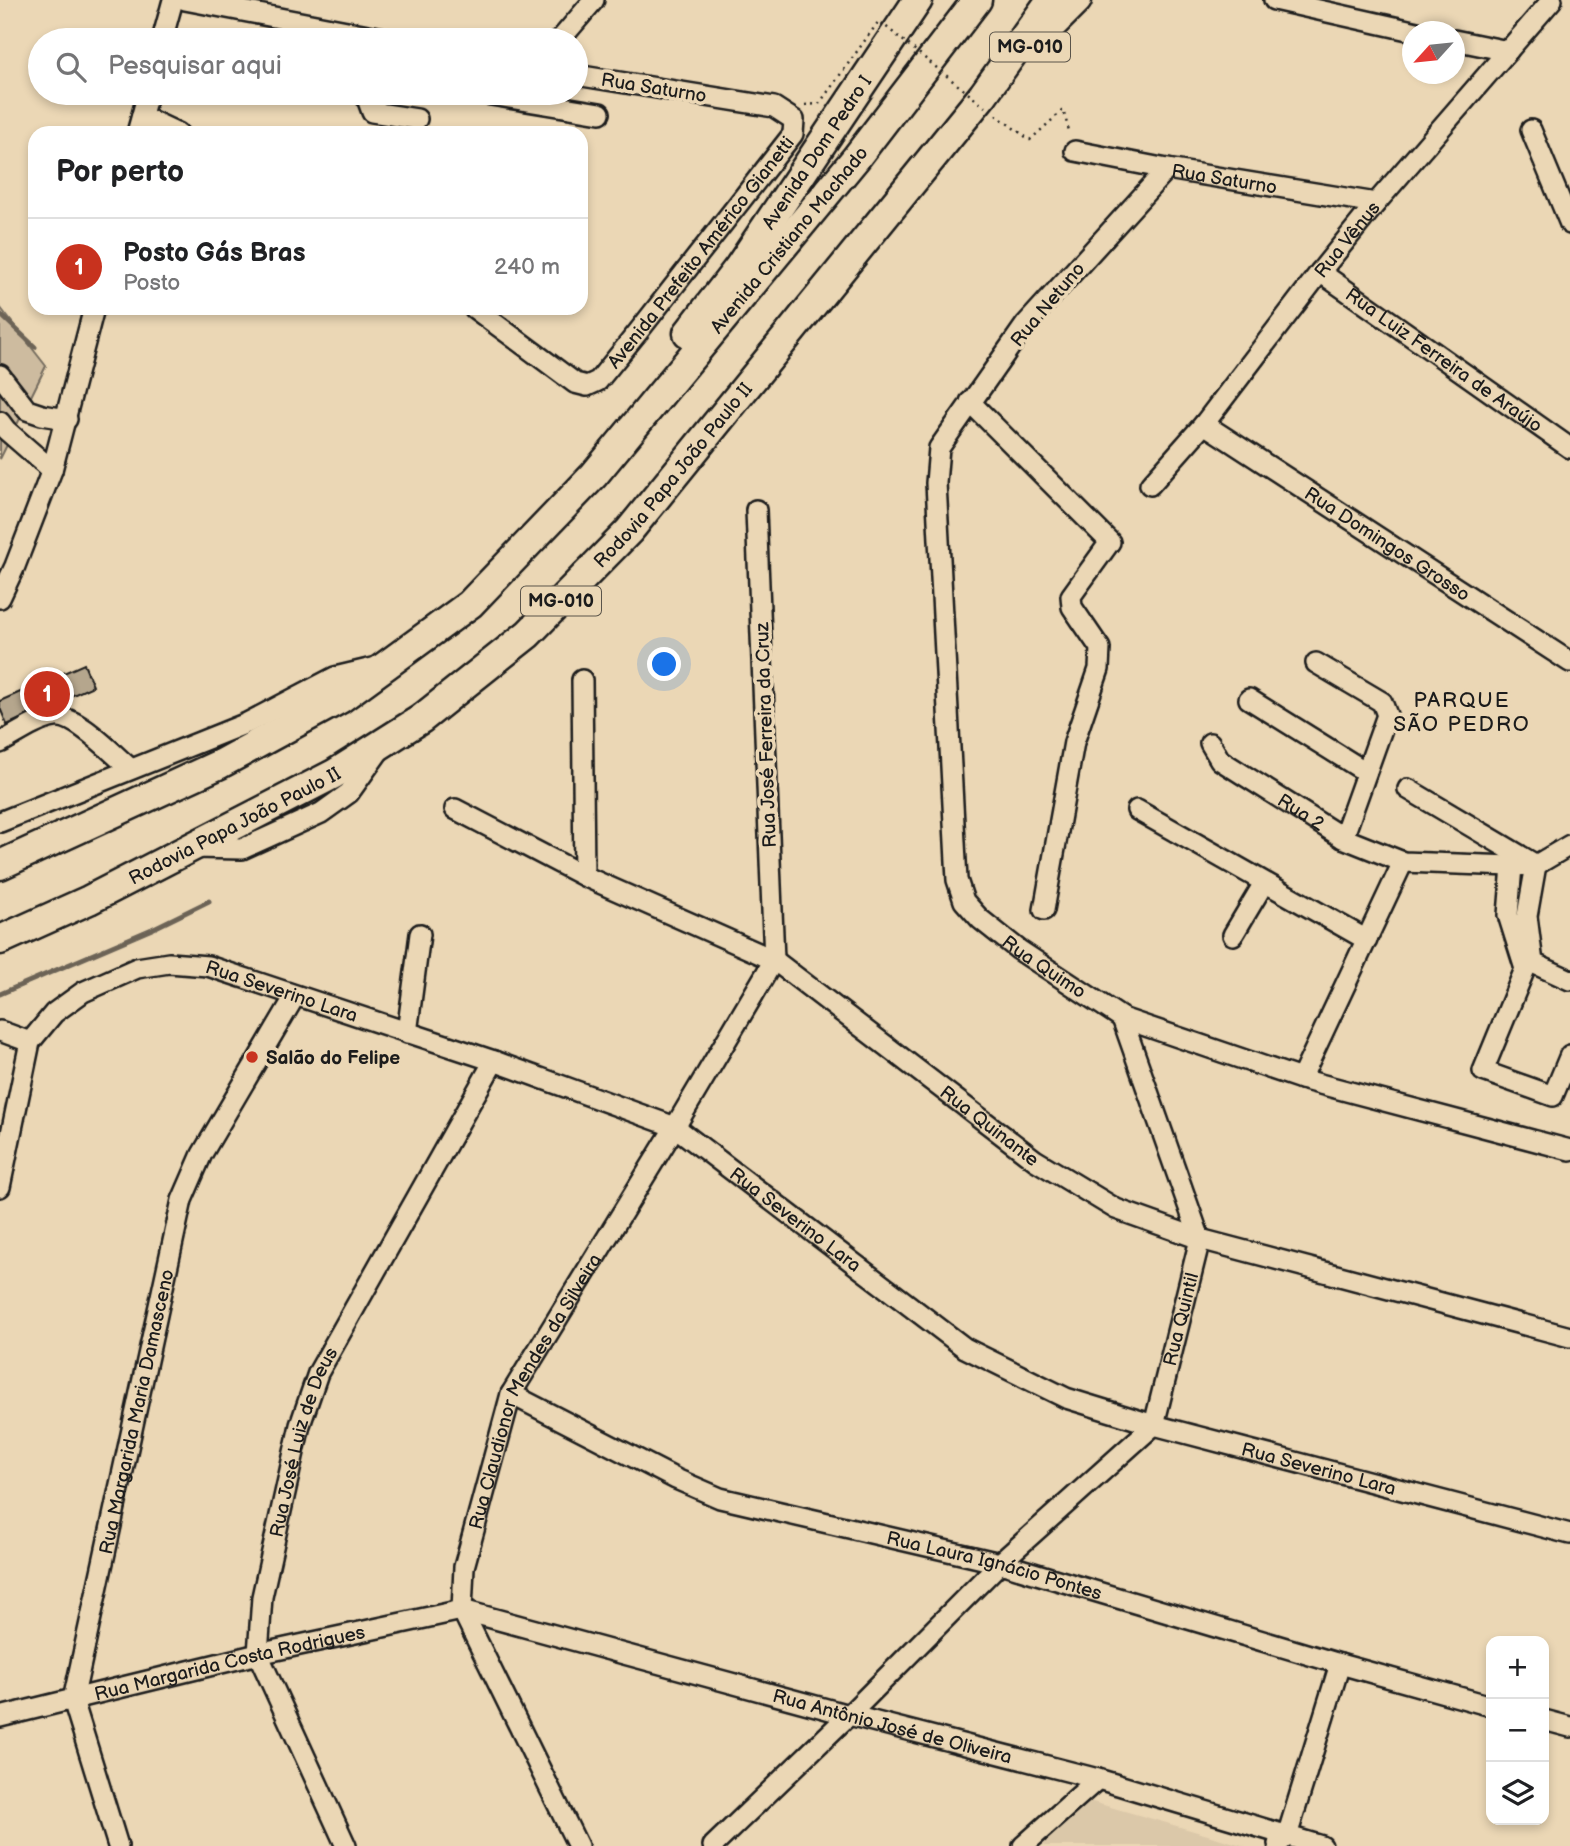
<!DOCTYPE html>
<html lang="pt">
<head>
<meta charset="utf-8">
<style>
	body { margin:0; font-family:"Balsamiq Sans",sans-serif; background:#f2f2f2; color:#202124 }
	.controls { position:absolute; right:21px; bottom:21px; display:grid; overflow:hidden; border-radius:14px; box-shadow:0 4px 10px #0003 }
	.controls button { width:63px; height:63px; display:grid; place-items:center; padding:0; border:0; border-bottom:2px solid #e0e0e0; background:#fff; color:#202124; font:35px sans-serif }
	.compass { position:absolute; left:1402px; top:21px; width:63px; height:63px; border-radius:50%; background:#fff; box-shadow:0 4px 10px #0003; rotate:243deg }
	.you { position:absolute; left:665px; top:665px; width:24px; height:24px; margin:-18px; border:5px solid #fff; border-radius:50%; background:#1a73e8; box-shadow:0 0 0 10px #1a73e833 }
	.badge { display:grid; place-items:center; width:46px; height:46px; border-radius:50%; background:#c8321e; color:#fff; font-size:23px; font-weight:700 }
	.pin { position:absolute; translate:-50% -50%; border:4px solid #fff; box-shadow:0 2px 7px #0006 }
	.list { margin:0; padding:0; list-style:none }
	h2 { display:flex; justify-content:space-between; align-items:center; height:91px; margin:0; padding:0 28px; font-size:30px }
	h2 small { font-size:23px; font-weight:400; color:#757577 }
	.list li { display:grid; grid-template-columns:46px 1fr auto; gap:21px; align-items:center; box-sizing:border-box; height:98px; padding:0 28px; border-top:2px solid #e0e0e0 }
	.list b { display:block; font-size:26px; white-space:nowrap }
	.list p { margin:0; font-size:23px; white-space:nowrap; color:#757577 }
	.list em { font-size:23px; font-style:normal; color:#757577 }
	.icon { flex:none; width:38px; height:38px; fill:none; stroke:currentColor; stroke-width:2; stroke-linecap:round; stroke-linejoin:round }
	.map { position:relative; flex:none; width:1570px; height:1846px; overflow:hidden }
	.search { position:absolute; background:#fff; box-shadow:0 4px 10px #0003; left:28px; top:28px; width:560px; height:77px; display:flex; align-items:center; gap:18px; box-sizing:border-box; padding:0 24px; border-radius:38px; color:#757577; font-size:26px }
	.panel { position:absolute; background:#fff; box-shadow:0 4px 10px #0003; left:28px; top:126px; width:560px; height:189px; border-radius:21px }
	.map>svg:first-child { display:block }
</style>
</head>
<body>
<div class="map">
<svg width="1570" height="1846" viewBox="0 0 1570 1846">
	<rect width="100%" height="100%" fill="#ebd7b5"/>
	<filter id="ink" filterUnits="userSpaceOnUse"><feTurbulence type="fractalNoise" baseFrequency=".0143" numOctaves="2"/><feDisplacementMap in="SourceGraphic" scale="14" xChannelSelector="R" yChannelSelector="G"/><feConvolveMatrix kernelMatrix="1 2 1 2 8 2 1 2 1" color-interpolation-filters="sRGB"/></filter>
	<g filter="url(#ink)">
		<!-- built -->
		<path fill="#dbc8a9" d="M1089,1801L1163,1822L1245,1846H1045L1042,1844Z"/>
		<!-- green -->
		<path fill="#cdbb9f" stroke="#746c5e" stroke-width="2" d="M0,307L46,366L0,459Z"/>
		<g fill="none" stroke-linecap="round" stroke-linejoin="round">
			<!-- stream -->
			<path stroke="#6c6457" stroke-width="5" d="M0,314L35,347
				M0,994L152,929L209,901"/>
		</g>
		<!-- building -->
		<path fill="#b5a68d" stroke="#1c1c1c" stroke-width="2" d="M84,664L93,686L7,725L0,708V701Z"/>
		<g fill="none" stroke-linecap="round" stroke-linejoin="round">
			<!-- minor casing -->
			<g stroke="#1c1c1c" stroke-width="24">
				<g id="minor">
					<path d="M185,0L394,40"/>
					<path d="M1274,0L1417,32"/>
					<path d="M162,40L173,0"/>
					<path d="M560,40L594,0"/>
					<path d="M1454,40L1508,51"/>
					<path d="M365,93L372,112L417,119"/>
					<path d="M479,93L600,113"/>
					<path d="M142,116L178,133"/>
					<path d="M1531,130L1570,224"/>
					<path d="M137,133L148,93"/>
					<path id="s1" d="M1075,151L1167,169L1376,203"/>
					<path id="s2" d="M1167,169L1026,324L939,448L936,483L957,880L964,901L980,919L1019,950L1122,1018L1301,1079L1570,1150"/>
					<path id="s3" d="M1320,272L1570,448"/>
					<path id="s4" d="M474,308L575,383L587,386L598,381L638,332L793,134L794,120L774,107L576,75"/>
					<path d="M0,375L27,410L42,415L67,419"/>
					<path d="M970,402L1110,542L1071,596L1072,607L1100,648L1099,669L1074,742L1044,910"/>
					<path d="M0,422L6,430L52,470"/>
					<path id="s5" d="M1204,424L1570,662"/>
					<path id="s6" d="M1150,485L1204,424L1320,272L1376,203L1552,0"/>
					<path d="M0,598L15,566L52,470L94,308"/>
					<path d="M1316,663L1382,702L1387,715L1343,838"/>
					<path d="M582,680L584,876"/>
					<path d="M1249,699L1366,772"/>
					<path d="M0,743C17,734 36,720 55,717C76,714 115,756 131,769"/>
					<path id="s7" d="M1210,743L1220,760L1343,838L1403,862L1512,866L1536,865L1570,845"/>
					<path d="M1408,789L1536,865L1527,916L1533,963L1570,980"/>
					<path id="s8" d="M455,809L584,876L774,960L1035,1160L1116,1209L1200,1239L1570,1337"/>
					<path d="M1137,810L1367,940"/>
					<path d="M0,822L247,723L335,677L377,667"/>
					<path d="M193,848L242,849L321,813L349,793L379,751"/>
					<path d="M1512,866L1508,915L1525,969L1483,1071L1553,1096L1570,1055"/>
					<path d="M1233,935L1264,883"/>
					<path d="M0,1031L30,1042"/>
					<path d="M407,1033L420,934"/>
					<path d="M1301,1079L1403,862"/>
					<path id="s9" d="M0,1187L30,1042L54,1013L83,992L137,968L169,963L208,966L494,1061L675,1127L965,1348L1066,1398L1154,1425L1570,1534"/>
					<path id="s10" d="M511,1394L676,1479L720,1498L1000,1563L1340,1664L1491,1706"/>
					<path id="s11" d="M0,1717L258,1654L462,1610L849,1715L1098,1779L1322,1846"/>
					<path d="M1544,1720L1570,1727"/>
					<path d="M1278,1844L1287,1836L1340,1664"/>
					<path id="s12" d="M118,1846L73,1700L182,1200L202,1154L295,996"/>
					<path id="s13" d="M346,1846L258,1654L262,1597L300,1425L318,1373L494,1061"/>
					<path id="s14" d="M578,1846L462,1610L464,1567L511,1394L675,1127L774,960L756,510"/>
					<path id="s15" d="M713,1846L849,1715L1000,1563L1154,1425L1200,1239L1122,1018"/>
					<path d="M1023,1846L1098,1779"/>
				</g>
			</g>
			<!-- highway casing -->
			<g stroke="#1c1c1c" stroke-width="33">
				<g id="highway">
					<path d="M1044,33L1077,0"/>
					<path id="s16" d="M688,333L739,267L918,0"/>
					<path id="s17" d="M0,865L220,764L340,699L470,604L594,475L856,158L977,0"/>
					<path id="s18" d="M0,940L89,900L334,774L421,719L528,634L629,531L983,95L1051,0"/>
				</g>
			</g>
			<!-- path -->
			<path stroke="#1c1c1c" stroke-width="2.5" stroke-dasharray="2 5" stroke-linecap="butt" d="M805,105L819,104
				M996,115L1030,140L1063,110L1070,134"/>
			<!-- minor -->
			<use href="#minor" stroke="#ebd7b5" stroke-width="19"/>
			<!-- highway -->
			<use href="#highway" stroke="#ebd7b5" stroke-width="28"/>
			<!-- path-bridge -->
			<path stroke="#1c1c1c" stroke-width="2.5" stroke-dasharray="2 5" stroke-linecap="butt" d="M819,104L879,21L985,107"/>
		</g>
	</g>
	<!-- markers -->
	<circle fill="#c8321e" stroke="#ebd7b5" stroke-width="2.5" cx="252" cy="1057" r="7"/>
	<g text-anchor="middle" stroke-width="7" stroke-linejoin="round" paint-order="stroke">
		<!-- shield labels -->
		<g fill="#ebd7b5" stroke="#5a544a" stroke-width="2">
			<rect x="990" y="32.5" width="80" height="29" rx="5"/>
			<rect x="521" y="586.5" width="80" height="29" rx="5"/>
		</g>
		<g font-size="18" font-weight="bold" fill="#1c1c1c">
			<text x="1030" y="53">MG-010</text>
			<text x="561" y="607">MG-010</text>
		</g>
		<!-- street labels -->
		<g font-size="19" fill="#1c1c1c" stroke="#ebd7b5">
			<text transform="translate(654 87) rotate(9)" y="7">Rua Saturno</text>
			<text dy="7" stroke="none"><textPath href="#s16" startOffset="222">Avenida Dom Pedro I</textPath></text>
			<text dy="7" stroke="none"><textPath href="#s1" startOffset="152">Rua Saturno</textPath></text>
			<text dy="7" stroke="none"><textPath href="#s6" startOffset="315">Rua Vênus</textPath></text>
			<text dy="7" stroke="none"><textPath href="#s17" startOffset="1024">Avenida Cristiano Machado</textPath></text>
			<text dy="7" stroke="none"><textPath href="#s4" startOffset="315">Avenida Prefeito Américo Gianetti</textPath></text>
			<text transform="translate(1047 304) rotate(-50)" y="7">Rua Netuno</text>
			<text dy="7" stroke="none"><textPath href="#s3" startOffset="152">Rua Luiz Ferreira de Araújo</textPath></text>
			<text dy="7" stroke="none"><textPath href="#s18" startOffset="828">Rodovia Papa João Paulo II</textPath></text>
			<text dy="7" stroke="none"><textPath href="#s5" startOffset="219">Rua Domingos Grosso</textPath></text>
			<text transform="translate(765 735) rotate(-92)" y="7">Rua José Ferreira da Cruz</text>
			<text dy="7" stroke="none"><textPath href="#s7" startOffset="116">Rua 2</textPath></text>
			<text dy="7" stroke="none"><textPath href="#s18" startOffset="261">Rodovia Papa João Paulo II</textPath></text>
			<text dy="7" stroke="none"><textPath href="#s2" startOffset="920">Rua Quimo</textPath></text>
			<text dy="7" stroke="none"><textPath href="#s9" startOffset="430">Rua Severino Lara</textPath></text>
			<text dy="7" stroke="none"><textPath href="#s8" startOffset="625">Rua Quinante</textPath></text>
			<text dy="7" stroke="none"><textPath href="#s9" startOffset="998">Rua Severino Lara</textPath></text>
			<text dy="7" stroke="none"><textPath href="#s15" startOffset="719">Rua Quintil</textPath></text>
			<text dy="7" stroke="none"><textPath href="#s14" startOffset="497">Rua Claudionor Mendes da Silveira</textPath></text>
			<text dy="7" stroke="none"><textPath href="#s12" startOffset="448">Rua Margarida Maria Damasceno</textPath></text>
			<text dy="7" stroke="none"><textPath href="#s13" startOffset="429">Rua José Luiz de Deus</textPath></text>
			<text dy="7" stroke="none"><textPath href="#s9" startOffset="1586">Rua Severino Lara</textPath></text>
			<text dy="7" stroke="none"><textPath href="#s10" startOffset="516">Rua Laura Ignácio Pontes</textPath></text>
			<text dy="7" stroke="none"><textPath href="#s11" startOffset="236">Rua Margarida Costa Rodrigues</textPath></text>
			<text dy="7" stroke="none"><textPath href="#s11" startOffset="920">Rua Antônio José de Oliveira</textPath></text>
		</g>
		<!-- poi labels -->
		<g font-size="19" font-weight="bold" fill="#1c1c1c" stroke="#ebd7b5" text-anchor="start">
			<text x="266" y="1064">Salão do Felipe</text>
		</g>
		<!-- neighbourhood labels -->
		<g font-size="21" letter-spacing="2" fill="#1c1c1c" stroke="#ebd7b5">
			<text x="1462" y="707">PARQUE<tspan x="1462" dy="24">SÃO PEDRO</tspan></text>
		</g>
	</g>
</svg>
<div class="controls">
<button>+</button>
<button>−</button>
<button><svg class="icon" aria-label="layers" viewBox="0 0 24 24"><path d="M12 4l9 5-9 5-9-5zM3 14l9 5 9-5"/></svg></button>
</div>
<svg class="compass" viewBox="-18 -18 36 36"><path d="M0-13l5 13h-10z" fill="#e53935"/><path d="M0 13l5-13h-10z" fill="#757577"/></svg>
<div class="you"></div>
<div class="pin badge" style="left:47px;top:694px">1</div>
<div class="search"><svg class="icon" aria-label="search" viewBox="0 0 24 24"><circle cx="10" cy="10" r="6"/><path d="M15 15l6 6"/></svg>Pesquisar aqui</div>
<section class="panel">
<h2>Por perto<small></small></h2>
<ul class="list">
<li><span class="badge">1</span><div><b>Posto Gás Bras</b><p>Posto</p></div><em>240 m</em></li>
</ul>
</section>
</div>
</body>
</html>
